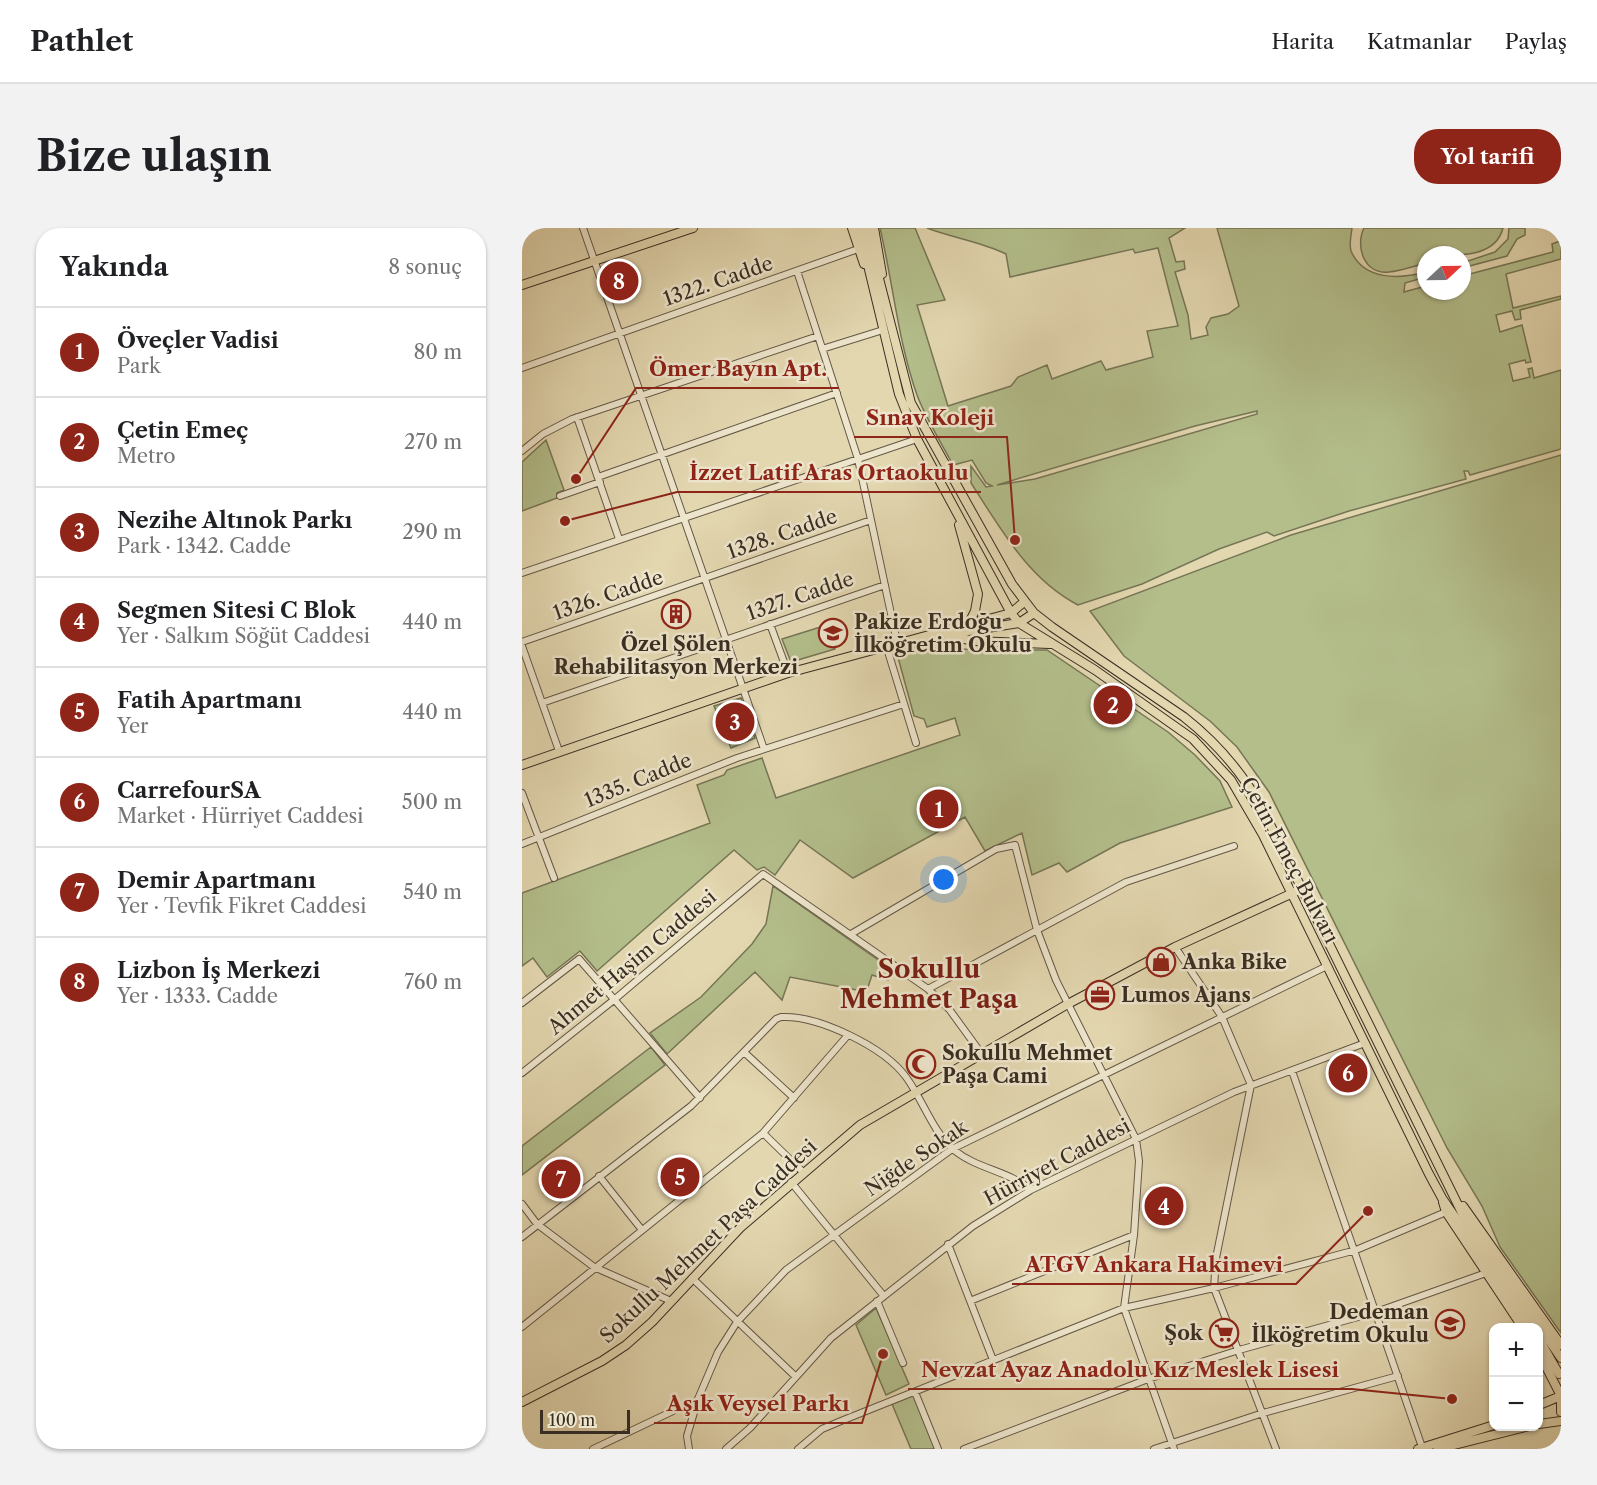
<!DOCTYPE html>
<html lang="tr">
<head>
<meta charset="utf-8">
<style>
	body { margin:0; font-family:"Libre Caslon Text",serif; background:#f2f2f2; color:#202124 }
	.controls { position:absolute; right:18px; bottom:18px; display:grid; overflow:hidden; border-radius:12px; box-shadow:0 2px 4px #0004 }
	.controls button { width:54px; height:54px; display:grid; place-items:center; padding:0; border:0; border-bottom:2px solid #e0e0e0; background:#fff; color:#202124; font:30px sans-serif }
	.compass { position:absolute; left:895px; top:18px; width:54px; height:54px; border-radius:50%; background:#fff; box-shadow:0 2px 4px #0004; rotate:68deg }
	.scale { position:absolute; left:18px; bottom:15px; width:90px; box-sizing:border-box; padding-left:6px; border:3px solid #3a2e22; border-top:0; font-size:16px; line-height:21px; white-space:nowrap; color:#3a2e22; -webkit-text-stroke:4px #ede5cc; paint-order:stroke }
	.you { position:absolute; left:422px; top:652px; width:21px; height:21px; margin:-15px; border:4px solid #fff; border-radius:50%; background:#1a73e8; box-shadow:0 0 0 9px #1a73e833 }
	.badge { display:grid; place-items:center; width:39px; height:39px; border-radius:50%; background:#8f2418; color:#fff; font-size:20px; font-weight:700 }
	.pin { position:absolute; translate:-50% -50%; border:3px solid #fff; box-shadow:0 2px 6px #0006 }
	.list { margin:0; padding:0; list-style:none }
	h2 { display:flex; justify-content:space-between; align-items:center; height:78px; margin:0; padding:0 24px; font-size:26px }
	h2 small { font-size:20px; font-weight:400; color:#757577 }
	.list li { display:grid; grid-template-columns:39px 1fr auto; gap:18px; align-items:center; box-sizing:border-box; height:90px; padding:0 24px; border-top:2px solid #e0e0e0 }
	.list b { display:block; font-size:22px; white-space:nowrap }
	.list p { margin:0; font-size:20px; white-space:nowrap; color:#757577 }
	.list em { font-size:20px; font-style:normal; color:#757577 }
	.map { position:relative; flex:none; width:1039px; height:1221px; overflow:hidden; border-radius:24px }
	header { display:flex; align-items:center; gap:36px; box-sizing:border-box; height:84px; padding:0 30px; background:#fff; border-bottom:2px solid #e0e0e0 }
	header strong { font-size:28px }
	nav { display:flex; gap:33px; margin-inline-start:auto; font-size:21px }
	.intro { display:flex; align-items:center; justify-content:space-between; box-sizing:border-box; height:144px; padding:0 36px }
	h1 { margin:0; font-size:42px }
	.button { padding:15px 27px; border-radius:24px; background:#8f2418; color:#fff; font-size:21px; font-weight:700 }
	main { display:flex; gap:36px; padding:0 36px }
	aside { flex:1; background:#fff; border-radius:24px; box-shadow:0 2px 4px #0004 }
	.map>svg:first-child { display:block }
</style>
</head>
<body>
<header>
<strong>Pathlet</strong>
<nav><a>Harita</a><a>Katmanlar</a><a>Paylaş</a></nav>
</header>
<div class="intro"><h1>Bize ulaşın</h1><a class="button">Yol tarifi</a></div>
<main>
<aside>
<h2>Yakında<small>8 sonuç</small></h2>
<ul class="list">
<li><span class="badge">1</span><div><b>Öveçler Vadisi</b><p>Park</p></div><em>80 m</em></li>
<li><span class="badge">2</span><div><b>Çetin Emeç</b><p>Metro</p></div><em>270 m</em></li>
<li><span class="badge">3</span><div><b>Nezihe Altınok Parkı</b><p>Park · 1342. Cadde</p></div><em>290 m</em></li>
<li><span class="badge">4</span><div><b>Segmen Sitesi C Blok</b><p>Yer · Salkım Söğüt Caddesi</p></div><em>440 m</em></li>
<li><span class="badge">5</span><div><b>Fatih Apartmanı</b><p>Yer</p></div><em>440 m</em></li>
<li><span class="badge">6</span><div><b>CarrefourSA</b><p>Market · Hürriyet Caddesi</p></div><em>500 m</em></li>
<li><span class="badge">7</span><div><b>Demir Apartmanı</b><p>Yer · Tevfik Fikret Caddesi</p></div><em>540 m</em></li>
<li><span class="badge">8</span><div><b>Lizbon İş Merkezi</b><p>Yer · 1333. Cadde</p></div><em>760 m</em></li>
</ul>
</aside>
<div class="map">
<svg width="1039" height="1221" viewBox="0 0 1039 1221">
	<rect width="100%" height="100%" fill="#e3d7b0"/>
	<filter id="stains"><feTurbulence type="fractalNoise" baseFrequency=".00333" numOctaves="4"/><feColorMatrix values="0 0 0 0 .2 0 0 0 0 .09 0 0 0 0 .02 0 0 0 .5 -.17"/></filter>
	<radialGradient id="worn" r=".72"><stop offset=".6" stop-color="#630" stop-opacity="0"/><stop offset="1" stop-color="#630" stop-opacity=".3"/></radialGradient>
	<!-- green -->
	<path fill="#b3be8b" stroke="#767656" stroke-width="1.5" fill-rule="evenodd" d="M358,0H393L423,72L395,77L426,178L489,158L496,149L525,137L530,151L579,133L584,142L631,129L625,103L656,98L636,20L613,25L611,21L488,49L484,26C460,14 431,10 405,0H663L647,10L654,34L662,33L663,41L653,44L666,87L669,111L686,107L684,99L689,90L706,86L717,78L695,0H830C829,7 827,17 829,23C842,53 878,51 904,44V49L883,55L882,64L904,58V63H940V48L1031,24L1030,16L1038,13L1036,0H1039V31L984,46L991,80L1039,68V71L998,82L999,91L993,92L990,83L974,87L978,104L1000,97L1009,134L1004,135L1003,132L987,136L991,153L1008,149L1006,141L1010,140L1012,150L1039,142V221L948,247L946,243H942L944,251L827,283L752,308L745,304L697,321L620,356L556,377C506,351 479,301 449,255V238L464,259L470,258L464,255L450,232L431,237C419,214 404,191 395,167C376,113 371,55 358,0ZM735,183V186L513,251L475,257L673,198Z
		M842,0H981C973,32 930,27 904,27V35C892,38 879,43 867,44C842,47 833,18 842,0Z
		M987,0H1003V7L995,11L985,28L940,40V35L973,24L986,11Z
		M24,212L42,262L35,265V270L0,283V234Z
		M1039,227V1105L978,1019L960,978L925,920L747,564L715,519L688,493L602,428L568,383L769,307Z
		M305,397L313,421L269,434L260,411Z
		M391,419L461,422H525L646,504L673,527L698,553L710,579L598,615L545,644L537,635L510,647L500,605L463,623L443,589L331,650L278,612L253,647L242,639L235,642L212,622L75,743L58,723L25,749L11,730L0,738V665L188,595L175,557L202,547L205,542L240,530L254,570L438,507L433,490L405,499L402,491L392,488L374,422Z
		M219,470L233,510L209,520L192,478Z
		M251,658L369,741L366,752L350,747L346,759L340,763L268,749L260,772L233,744L145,826L128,805L179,769L230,716L244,696Z
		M129,819L143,837L0,947V918Z
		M354,1080L387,1156L364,1167L334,1097Z
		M391,1167L415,1221H389L370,1176Z"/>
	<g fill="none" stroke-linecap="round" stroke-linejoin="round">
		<!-- minor casing -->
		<g stroke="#645846" stroke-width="8">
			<path id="minor" d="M61,0L242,521
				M275,43L336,231L375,414
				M300,121L361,102
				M0,140L336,21
				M55,189L97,311
				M0,223L21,206L50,191L296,108
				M76,249L315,165
				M38,268L78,254
				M0,345L395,211
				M248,396L266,445
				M0,414L349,292
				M364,417L394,515
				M0,418L37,523
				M20,475L363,357
				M0,565L32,650
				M0,616L215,530L382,476
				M329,706L474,621L493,617L515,702L534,752L614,911L617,933L612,1007L602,1080L652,1221
				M653,719L700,789L729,857L694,1030L692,1060L754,1221
				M406,761L604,654L712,618
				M0,775L57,731L178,870
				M223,825L272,870
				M770,843L900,1219
				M0,845L93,771L241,646L406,761L427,781L459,825
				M241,905L281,944
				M77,948L120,1002
				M269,954L361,1067
				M0,976L15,996L72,1039L149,1073
				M0,1009L169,878L254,791L259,789C296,787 362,819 384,849C401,872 410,903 432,922C455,941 487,943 509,962
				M426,1016L471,1132
				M170,1050L274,1149
				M355,1073L381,1135
				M448,1073L612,1007
				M0,1099L241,905L326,807
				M393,1164L416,1221
				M71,1221L151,1183
				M167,1221L165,1208L176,1171L196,1124L215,1094L264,1042L430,921L805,738
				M204,1221L228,1200L309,1110L451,998L509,962L712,864L843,815
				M276,1221L300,1201L319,1193L602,1080L692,1060L834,1022L924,984
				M442,1221L626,1151L717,1122L854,1084L964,1045
				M632,1221L741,1185L876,1148"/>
		</g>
		<!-- major casing -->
		<g stroke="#3a2e22" stroke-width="10">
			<path id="major" d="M330,0L342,36
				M337,0L377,166L395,211L489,385L497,395L573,442L671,511L709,552L741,607L907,946L920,970L1009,1100
				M344,0L389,175L490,356L512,385L530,399L662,489C695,515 721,545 741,582L940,985L1039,1130
				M352,0L360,46
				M0,57L171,0
				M437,297L456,366L453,383L447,395
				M415,408L497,395L512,385
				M426,408L453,413L528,416
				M0,537L266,445L489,385L502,374
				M921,974L924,984L1001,1100
				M941,978L1039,1117
				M1017,1111L1037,1146
				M1017,1125L1039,1168
				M1039,1168V1184
				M0,1174L80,1133L104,1117L130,1094L218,1000L338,897L544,777L653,719L773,664
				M1017,1177L1039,1168
				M1017,1196L1039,1193
				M896,1221L972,1197
				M916,1221L1007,1198"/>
		</g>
		<!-- minor -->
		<use href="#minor" stroke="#ede5cc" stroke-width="6"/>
		<!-- major -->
		<use href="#major" stroke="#e3d7b0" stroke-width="8"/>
	</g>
	<!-- icons -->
	<defs>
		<g id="building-ring" transform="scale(1.5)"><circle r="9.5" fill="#ede5cc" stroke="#8f2418" stroke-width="1.5"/><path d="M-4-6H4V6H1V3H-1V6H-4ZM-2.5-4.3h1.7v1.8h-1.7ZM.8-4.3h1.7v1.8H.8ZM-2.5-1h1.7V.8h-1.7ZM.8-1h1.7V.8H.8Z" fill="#8f2418"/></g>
		<g id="school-ring" transform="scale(1.5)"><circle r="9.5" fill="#ede5cc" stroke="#8f2418" stroke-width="1.5"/><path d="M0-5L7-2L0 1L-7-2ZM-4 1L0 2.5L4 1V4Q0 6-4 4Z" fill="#8f2418"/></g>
		<g id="shop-ring" transform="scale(1.5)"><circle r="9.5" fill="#ede5cc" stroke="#8f2418" stroke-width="1.5"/><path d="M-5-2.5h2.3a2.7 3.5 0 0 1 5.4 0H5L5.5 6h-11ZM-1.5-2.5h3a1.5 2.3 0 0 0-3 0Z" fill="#8f2418"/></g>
		<g id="office-ring" transform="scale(1.5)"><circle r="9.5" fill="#ede5cc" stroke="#8f2418" stroke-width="1.5"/><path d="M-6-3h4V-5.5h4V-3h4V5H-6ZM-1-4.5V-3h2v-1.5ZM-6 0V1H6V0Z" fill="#8f2418"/></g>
		<g id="mosque-ring" transform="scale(1.5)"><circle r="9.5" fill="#ede5cc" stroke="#8f2418" stroke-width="1.5"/><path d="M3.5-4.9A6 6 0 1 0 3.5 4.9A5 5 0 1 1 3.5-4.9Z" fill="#8f2418"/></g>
		<g id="supermarket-ring" transform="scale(1.5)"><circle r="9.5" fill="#ede5cc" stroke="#8f2418" stroke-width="1.5"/><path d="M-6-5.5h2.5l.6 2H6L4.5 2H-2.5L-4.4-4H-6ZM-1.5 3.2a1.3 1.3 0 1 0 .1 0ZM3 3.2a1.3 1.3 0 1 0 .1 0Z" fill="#8f2418"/></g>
	</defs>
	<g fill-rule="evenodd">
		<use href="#building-ring" x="154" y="386"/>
		<use href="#school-ring" x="311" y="405"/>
		<use href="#shop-ring" x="639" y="734"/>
		<use href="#office-ring" x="578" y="767"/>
		<use href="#mosque-ring" x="399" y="836"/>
		<use href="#school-ring" x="928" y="1096"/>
		<use href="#supermarket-ring" x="702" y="1105"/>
	</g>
	<g text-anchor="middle" stroke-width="5" stroke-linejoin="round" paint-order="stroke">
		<!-- street labels -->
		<g font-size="20" fill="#3a2e22" stroke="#ede5cc">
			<text transform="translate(196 53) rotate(-19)" y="7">1322. Cadde</text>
			<text transform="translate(260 306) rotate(-19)" y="7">1328. Cadde</text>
			<text transform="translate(86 367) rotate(-19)" y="7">1326. Cadde</text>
			<text transform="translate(278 368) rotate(-19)" y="7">1327. Cadde</text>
			<text transform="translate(116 552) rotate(-22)" y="7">1335. Cadde</text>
			<text transform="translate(768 632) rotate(62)" y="7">Çetin Emeç Bulvarı</text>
			<text transform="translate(110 734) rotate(-40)" y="7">Ahmet Haşim Caddesi</text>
			<text transform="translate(394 930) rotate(-34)" y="7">Niğde Sokak</text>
			<text transform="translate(535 934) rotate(-28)" y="7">Hürriyet Caddesi</text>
			<text transform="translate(186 1013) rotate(-43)" y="7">Sokullu Mehmet Paşa Caddesi</text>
		</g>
		<!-- poi labels -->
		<g font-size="20" font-weight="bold" fill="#3a2e22" stroke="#ede5cc" text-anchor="start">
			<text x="332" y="401">Pakize Erdoğu<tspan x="332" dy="23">İlköğretim Okulu</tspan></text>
			<text x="154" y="423" text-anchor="middle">Özel Şölen<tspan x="154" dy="23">Rehabilitasyon Merkezi</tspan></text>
			<text x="660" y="741">Anka Bike</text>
			<text x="599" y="774">Lumos Ajans</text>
			<text x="420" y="832">Sokullu Mehmet<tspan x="420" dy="23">Paşa Cami</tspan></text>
			<text x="907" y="1091" text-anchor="end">Dedeman<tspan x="907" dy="23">İlköğretim Okulu</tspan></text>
			<text x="681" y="1112" text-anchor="end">Şok</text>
		</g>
		<!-- district labels -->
		<g font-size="26" font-weight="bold" fill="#7a1f14" stroke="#ede5cc">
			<text x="407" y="750">Sokullu<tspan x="407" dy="30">Mehmet Paşa</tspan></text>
		</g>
	</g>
	<!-- callouts -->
	<path fill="none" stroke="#8f2418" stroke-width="2" d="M54 251L114 160H317M493 312L485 209H332M43 293L155 264H459M846 983L774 1056H490M930 1171L830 1161H386M361 1126L340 1195H132"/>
	<g fill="#8f2418" stroke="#ede5cc" stroke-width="2">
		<circle cx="54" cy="251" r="6"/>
		<circle cx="493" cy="312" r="6"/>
		<circle cx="43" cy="293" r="6"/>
		<circle cx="846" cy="983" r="6"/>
		<circle cx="930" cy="1171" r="6"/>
		<circle cx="361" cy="1126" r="6"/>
	</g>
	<g font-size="21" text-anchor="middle" font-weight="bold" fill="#8f2418" stroke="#ede5cc" stroke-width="5" stroke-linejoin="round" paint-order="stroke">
		<text x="216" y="148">Ömer Bayın Apt.</text>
		<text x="408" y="197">Sınav Koleji</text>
		<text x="307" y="252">İzzet Latif Aras Ortaokulu</text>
		<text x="632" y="1044">ATGV Ankara Hakimevi</text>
		<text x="608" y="1149">Nevzat Ayaz Anadolu Kız Meslek Lisesi</text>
		<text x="236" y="1183">Aşık Veysel Parkı</text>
	</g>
	<rect width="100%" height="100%" filter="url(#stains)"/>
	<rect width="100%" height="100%" fill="url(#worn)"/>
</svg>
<div class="controls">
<button>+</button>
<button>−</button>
</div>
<svg class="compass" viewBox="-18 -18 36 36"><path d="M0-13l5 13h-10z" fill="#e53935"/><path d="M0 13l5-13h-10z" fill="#757577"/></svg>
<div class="scale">100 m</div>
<div class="you"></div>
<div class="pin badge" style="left:417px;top:581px">1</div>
<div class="pin badge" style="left:591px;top:477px">2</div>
<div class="pin badge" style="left:213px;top:494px">3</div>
<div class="pin badge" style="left:642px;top:978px">4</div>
<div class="pin badge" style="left:158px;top:949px">5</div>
<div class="pin badge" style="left:826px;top:845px">6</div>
<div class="pin badge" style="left:39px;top:951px">7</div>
<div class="pin badge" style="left:97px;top:53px">8</div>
</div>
</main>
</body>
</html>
